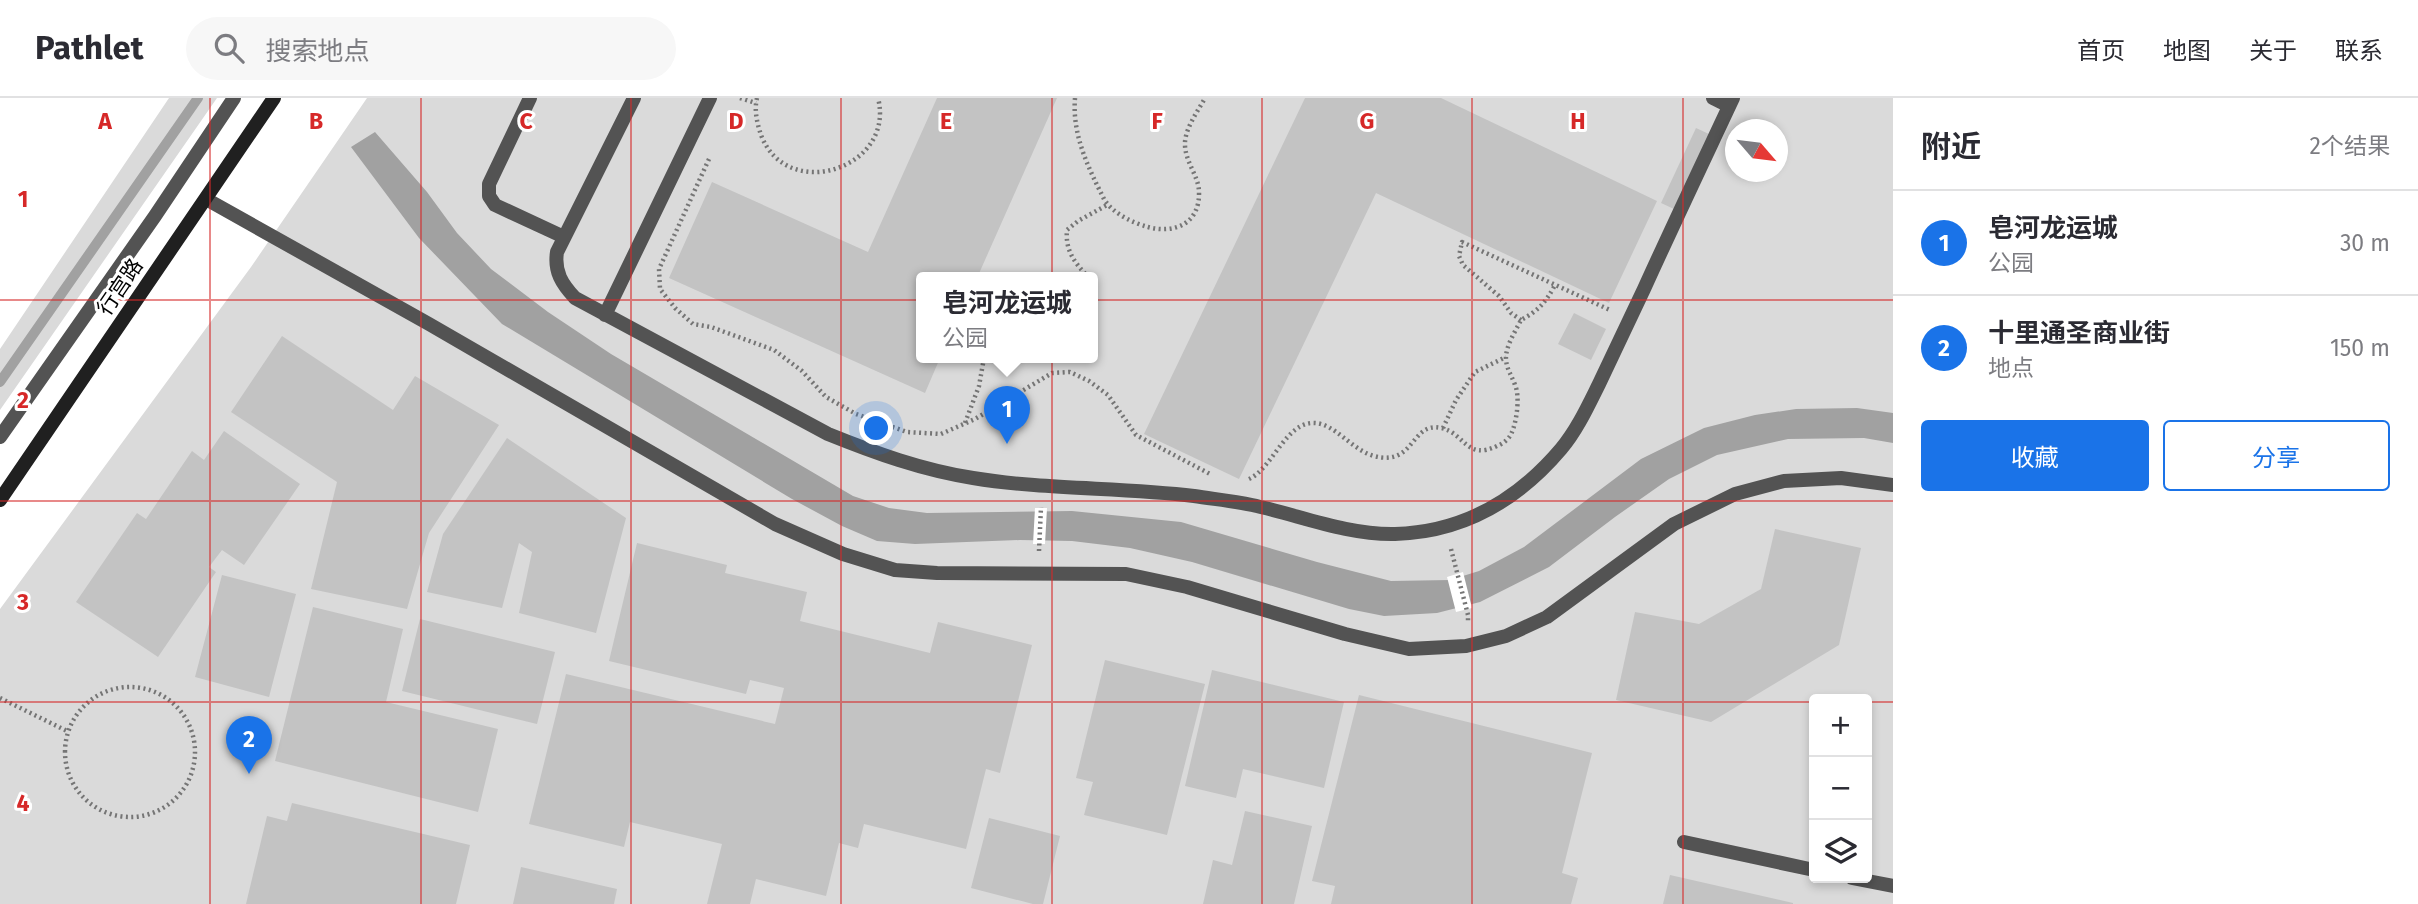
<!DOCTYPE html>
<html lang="zh">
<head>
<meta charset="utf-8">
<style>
	body { margin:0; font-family:"Fira Sans","Noto Sans SC",sans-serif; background:#f7f7f7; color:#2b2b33 }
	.controls { position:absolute; right:21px; bottom:21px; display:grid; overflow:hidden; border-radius:7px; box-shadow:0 4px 10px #0003 }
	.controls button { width:63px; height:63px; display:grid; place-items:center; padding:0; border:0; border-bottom:2px solid #e1e1e2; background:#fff; color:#2b2b33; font:35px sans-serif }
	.compass { position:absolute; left:1725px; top:21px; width:63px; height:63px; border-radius:50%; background:#fff; box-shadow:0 4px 10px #0003; rotate:118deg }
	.you { position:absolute; left:877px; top:331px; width:24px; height:24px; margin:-18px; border:5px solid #fff; border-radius:50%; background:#1a73e8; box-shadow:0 0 0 10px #1a73e833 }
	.badge { display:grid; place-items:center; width:46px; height:46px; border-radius:50%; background:#1a73e8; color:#fff; font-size:23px; font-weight:700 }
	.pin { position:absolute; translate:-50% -58px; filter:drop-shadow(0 2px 4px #0008) }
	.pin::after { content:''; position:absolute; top:37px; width:24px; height:21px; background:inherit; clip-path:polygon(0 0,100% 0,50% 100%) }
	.popup { position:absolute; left:916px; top:174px; width:182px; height:91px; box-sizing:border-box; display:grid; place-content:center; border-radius:7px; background:#fff; filter:drop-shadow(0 2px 5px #0005); font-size:23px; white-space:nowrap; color:#7c7c81 }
	.popup b { font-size:26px; color:#2b2b33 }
	.popup::after { content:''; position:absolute; left:50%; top:100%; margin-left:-14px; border:14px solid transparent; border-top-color:#fff }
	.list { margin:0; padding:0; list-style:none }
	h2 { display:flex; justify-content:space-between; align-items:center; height:91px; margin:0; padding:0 28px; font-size:30px }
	h2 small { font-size:23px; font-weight:400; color:#7c7c81 }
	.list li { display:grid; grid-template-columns:46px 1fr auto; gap:21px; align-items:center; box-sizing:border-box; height:105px; padding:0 28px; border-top:2px solid #e1e1e2 }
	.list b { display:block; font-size:26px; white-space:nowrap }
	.list p { margin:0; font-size:23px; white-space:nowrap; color:#7c7c81 }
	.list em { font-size:23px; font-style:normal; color:#7c7c81 }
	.actions { display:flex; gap:14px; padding:21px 28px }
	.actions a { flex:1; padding:16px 0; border:2px solid #1a73e8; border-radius:7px; text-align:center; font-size:24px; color:#1a73e8 }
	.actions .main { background:#1a73e8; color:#fff }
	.icon { flex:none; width:38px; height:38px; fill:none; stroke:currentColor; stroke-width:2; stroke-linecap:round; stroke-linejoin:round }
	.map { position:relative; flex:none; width:1893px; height:806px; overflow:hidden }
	header { display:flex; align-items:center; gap:42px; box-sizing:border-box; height:98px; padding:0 35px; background:#fff; border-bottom:2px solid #e1e1e2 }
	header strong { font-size:33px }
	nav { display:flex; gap:38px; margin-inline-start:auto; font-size:24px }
	.search { width:490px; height:63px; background:#f7f7f7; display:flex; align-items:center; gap:18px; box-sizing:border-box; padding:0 24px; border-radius:38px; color:#7c7c81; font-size:26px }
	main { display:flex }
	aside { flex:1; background:#fff }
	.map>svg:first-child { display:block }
</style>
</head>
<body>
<header>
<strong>Pathlet</strong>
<div class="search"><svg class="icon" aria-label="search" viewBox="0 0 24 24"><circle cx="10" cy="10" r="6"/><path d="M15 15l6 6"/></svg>搜索地点</div>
<nav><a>首页</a><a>地图</a><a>关于</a><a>联系</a></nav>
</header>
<main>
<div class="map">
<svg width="1893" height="806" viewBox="0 0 1893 806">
	<rect width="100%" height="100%" fill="#fff"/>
	<!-- green -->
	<path fill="#dadada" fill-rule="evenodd" d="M169,0H217L0,312V251Z
		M367,0H1893V806H0V511L251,169ZM1736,32H1778V74H1736ZM921,180H1093V260H921ZM1814,601H1867V780H1814Z"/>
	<!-- water -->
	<path fill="#a1a1a1" d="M375,34L427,94L457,135L491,171L548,214L611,256L853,398L889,410L927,415L1072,413L1181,424L1317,464L1391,483L1450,482L1479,473L1524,449L1641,361L1704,330L1755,317L1796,311L1857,310L1893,315V345L1864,340L1788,341L1717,357L1669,381L1615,419L1549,469L1480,504L1437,515L1384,518L1349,511L1192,464L1130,450L1072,443L1020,442L915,446L877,443L842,428L792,401L502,226L419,140L351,49Z"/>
	<!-- pier -->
	<path fill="#fff" d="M1035,410H1047L1045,446H1033Z
		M1463,474L1472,510L1456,514L1447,479Z"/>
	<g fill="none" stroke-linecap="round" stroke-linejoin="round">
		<!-- stream -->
		<path stroke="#a1a1a1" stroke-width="10" d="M0,284L198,0"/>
	</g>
	<!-- building -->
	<path fill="#c3c3c3" d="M937,0H1057L977,180H921V260H940L925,295L669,180L712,84L868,154Z
		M1305,0H1441L1657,103L1609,205L1376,95L1239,381L1144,336Z
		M1696,30L1709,36L1674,111L1661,105Z
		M1574,215L1606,231L1591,262L1558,246Z
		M282,238L393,312L415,278L499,327L429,435L407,511L311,491L337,384L231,314Z
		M224,333L300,386L244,467L222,452L209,469L216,474L158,559L76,504L137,415L146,421L192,353L204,362Z
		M507,340L626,420L596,535L519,515L532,454L519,445L502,510L427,494L443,436Z
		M1775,431L1861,450L1839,547L1711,624L1616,602L1635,514L1699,526L1761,491Z
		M637,445L727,467L725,475L807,494L800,523L930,555L938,524L1032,547L1000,675L986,671L966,751L864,726L858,750L839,745L826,798L756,781L750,806H707L722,746L630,724L624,749L529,726L566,576L775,626L784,590L750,582L746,596L609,563Z
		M222,477L296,496L269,599L195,579Z
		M313,509L403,531L386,604L498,631L478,714L275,663Z
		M420,521L555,554L537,626L402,593Z
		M1105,562L1205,586L1167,737L1084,717L1093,684L1076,680Z
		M1212,572L1344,604L1324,690L1243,671L1236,700L1185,688Z
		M1359,597L1592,655L1562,775L1578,780L1571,806H1331L1335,788L1312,783Z
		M292,705L470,747L456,806H246L267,718L287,723Z
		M1245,713L1312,728L1294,806H1203L1213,762L1232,767Z
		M989,720L1060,738L1043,806H1033L971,790Z
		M521,769L617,791L614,806H513Z
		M1670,777L1793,805V806H1663Z"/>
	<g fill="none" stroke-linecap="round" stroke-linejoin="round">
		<!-- path -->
		<path stroke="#757575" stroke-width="4.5" stroke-dasharray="2 3.5" stroke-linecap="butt" d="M740,0L756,5
			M757,0C754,12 757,25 761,37C787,106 896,70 878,0
			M1075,0C1072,37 1088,69 1104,101C1112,115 1133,125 1148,129C1174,136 1200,126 1199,94C1199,78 1184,63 1185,44C1186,29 1198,13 1205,0
			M709,61L659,171L660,191L675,210L693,226L711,229L774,252L802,273L826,299L856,316L907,334L941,336L975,321L1052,275L1070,274L1089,283L1108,297L1136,337L1210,376
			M1089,180C1075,165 1065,153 1067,132L1078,123L1107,107
			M1521,222L1511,215L1499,198L1463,167L1459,158L1462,144L1610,212
			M965,325L979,288L984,260
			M1443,330L1456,302L1475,274L1506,259
			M1249,381C1273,370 1286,323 1315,325C1335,326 1352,352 1374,358C1415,369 1411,323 1441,330C1465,335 1466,363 1497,348C1503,346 1510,340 1512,334C1517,322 1520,298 1515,287C1512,278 1507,272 1506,262C1505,249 1515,234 1521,222C1538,213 1546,204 1555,187
			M1451,451L1468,517V524
			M1039,453L1041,409
			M65 654a65 65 0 1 1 130 0a65 65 0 1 1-130 0Z
			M0,600L67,633"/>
		<!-- lane -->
		<path stroke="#535353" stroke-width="14" d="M530,0L489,86V98L495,107L564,139
			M634,0L557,154C554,174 562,186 575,200L828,336C875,355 922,372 973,380C1046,392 1121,389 1194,398C1213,401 1233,403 1252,407C1299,417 1346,437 1395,436C1463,434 1517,403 1561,351C1577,332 1588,308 1599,286C1614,254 1629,222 1644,191C1673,127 1703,64 1733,0
			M1713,0L1729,8
			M206,101L429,226L775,426L843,456L895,472L937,475L1126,476L1187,489L1345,536L1409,551L1466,548L1506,538L1547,519L1674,426L1735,396L1784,383L1841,380L1893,387
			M605,217L710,0
			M0,339L155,118L234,0
			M1684,744L1814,772
			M1852,780L1893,788"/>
		<!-- secondary -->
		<path stroke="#202020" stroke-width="14" d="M0,402L274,0"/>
	</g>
	<!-- grid -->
	<path fill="none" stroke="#d62828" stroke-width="2" stroke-opacity="0.55" d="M210,0V806M421,0V806M631,0V806M841,0V806M1052,0V806M1262,0V806M1472,0V806M1683,0V806M0,202H1893M0,403H1893M0,604H1814M1867,604H1893"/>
	<g text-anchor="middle" stroke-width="6" stroke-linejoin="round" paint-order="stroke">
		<!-- street labels -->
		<g font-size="21" fill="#000" stroke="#fff">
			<text transform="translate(120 189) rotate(-56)" y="7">行宫路</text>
		</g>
	</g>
	<g font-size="23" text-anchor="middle" font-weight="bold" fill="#d62828" stroke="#fff" stroke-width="6" stroke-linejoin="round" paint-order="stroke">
		<text x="105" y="31">A</text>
		<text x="316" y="31">B</text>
		<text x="526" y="31">C</text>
		<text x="736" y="31">D</text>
		<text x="946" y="31">E</text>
		<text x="1157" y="31">F</text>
		<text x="1367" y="31">G</text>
		<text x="1578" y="31">H</text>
		<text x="23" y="109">1</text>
		<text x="23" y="310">2</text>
		<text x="23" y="512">3</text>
		<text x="23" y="713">4</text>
	</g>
</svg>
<div class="controls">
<button>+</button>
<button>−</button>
<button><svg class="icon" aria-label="layers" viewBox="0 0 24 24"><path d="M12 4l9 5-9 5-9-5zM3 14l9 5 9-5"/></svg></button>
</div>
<svg class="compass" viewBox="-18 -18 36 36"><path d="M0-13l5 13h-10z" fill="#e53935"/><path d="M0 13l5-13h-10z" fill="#7c7c81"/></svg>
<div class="you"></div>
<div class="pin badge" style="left:1007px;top:346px">1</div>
<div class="popup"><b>皂河龙运城</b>公园</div>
<div class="pin badge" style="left:249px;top:676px">2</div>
</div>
<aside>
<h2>附近<small>2个结果</small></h2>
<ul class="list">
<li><span class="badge">1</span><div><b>皂河龙运城</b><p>公园</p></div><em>30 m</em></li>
<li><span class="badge">2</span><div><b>十里通圣商业街</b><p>地点</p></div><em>150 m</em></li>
</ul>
<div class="actions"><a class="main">收藏</a><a>分享</a></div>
</aside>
</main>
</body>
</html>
